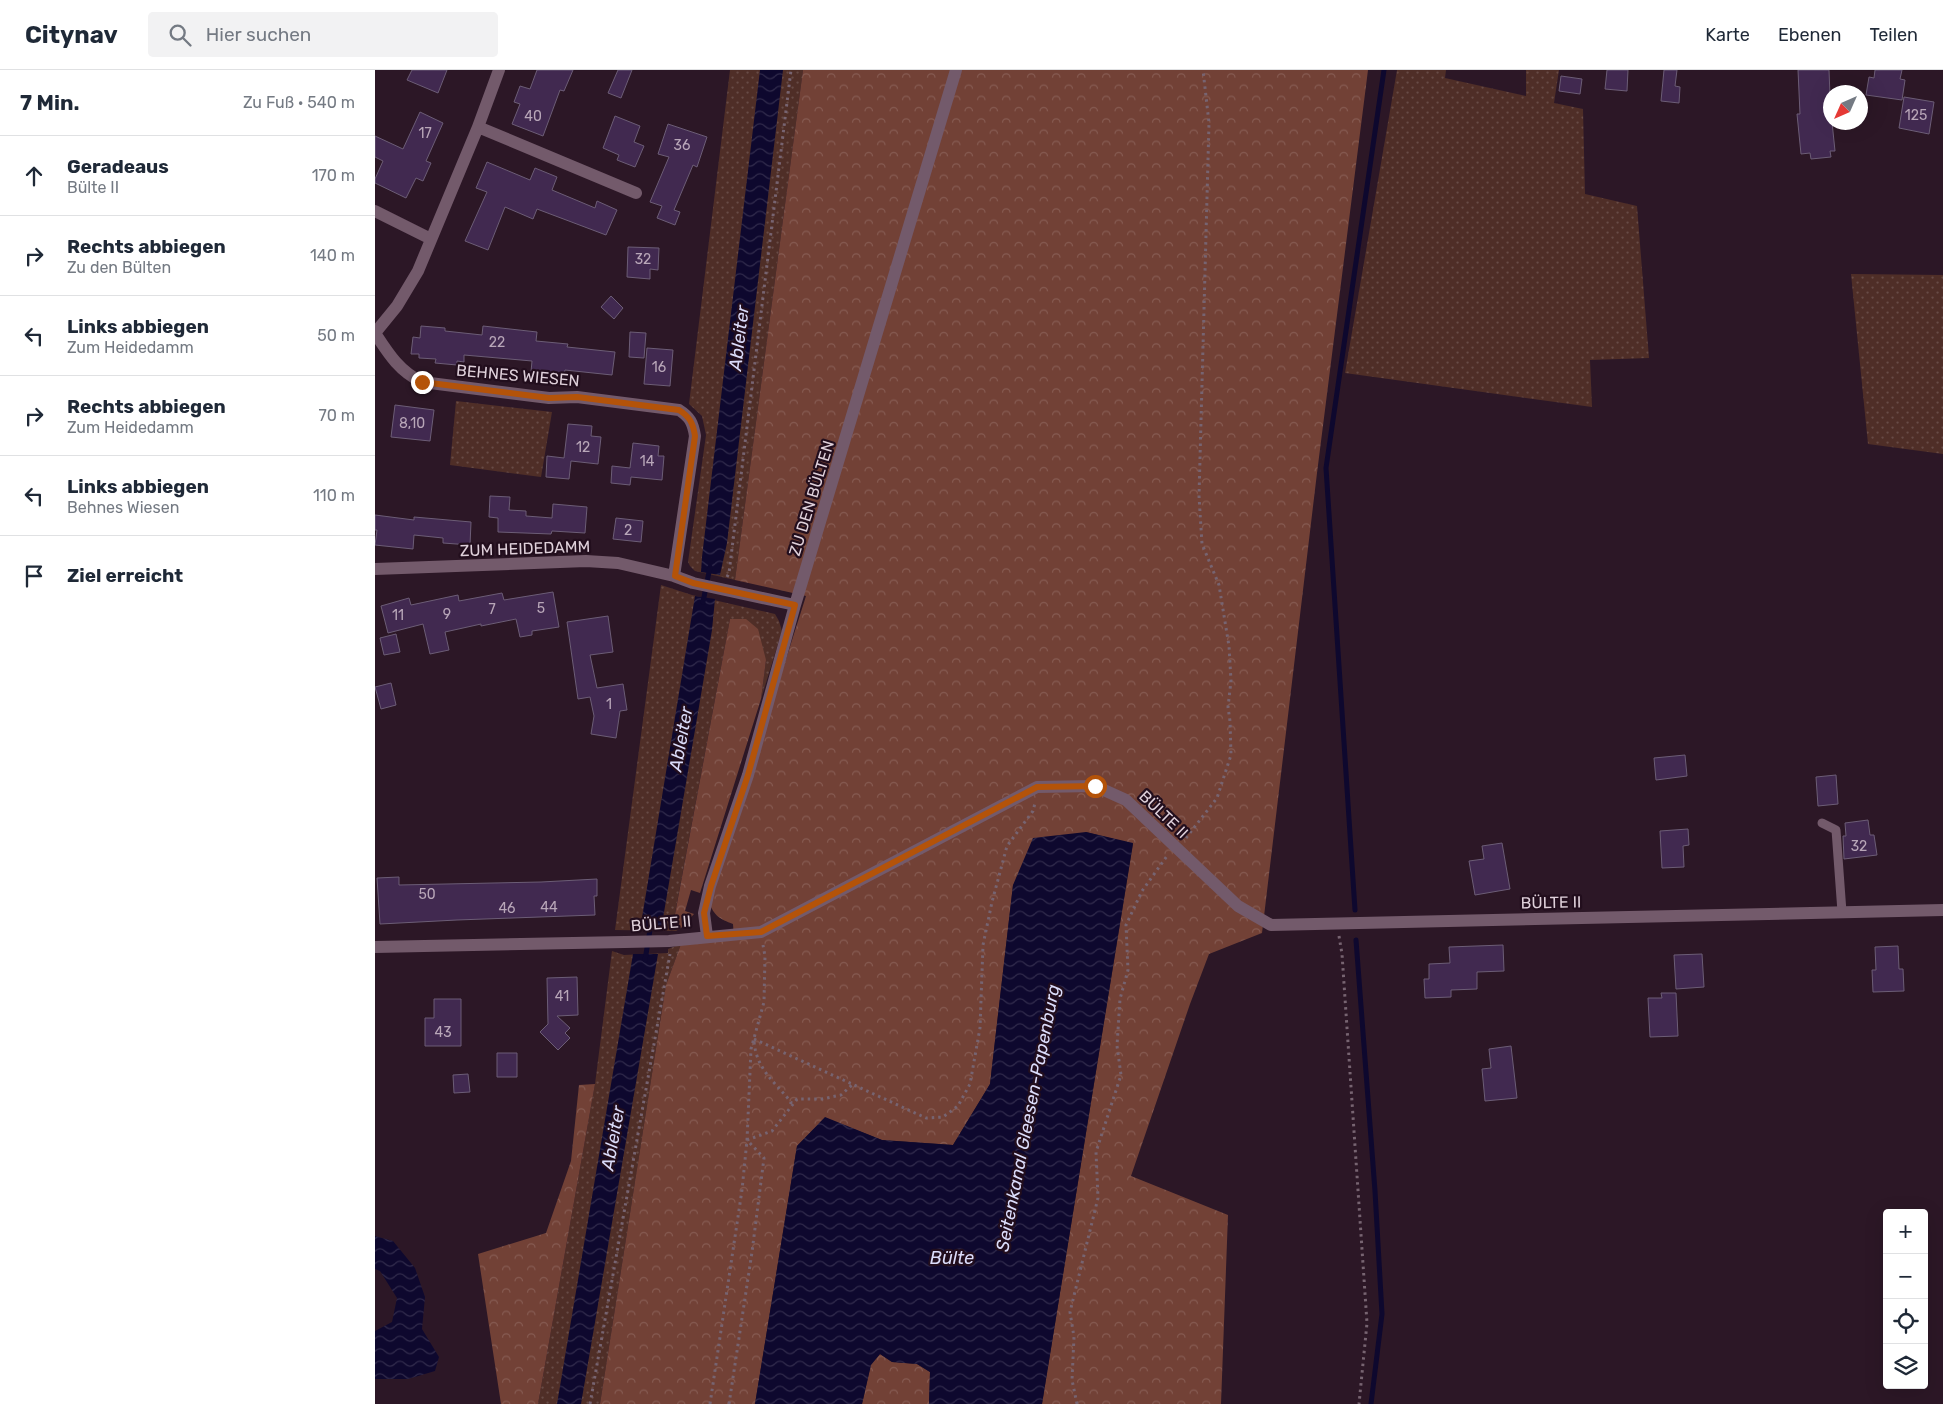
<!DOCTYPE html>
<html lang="de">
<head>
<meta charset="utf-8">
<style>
	body { margin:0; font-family:Rubik,sans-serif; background:#f2f2f3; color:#1f2937 }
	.controls { position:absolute; right:15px; bottom:15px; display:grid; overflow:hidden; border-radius:5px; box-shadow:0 5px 20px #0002 }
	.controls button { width:45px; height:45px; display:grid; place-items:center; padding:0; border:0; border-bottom:1px solid #e0e1e3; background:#fff; color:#1f2937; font:25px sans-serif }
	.compass { position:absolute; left:1448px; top:15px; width:45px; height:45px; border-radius:50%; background:#fff; box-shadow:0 5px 20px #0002; rotate:225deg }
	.stop { position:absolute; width:15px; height:15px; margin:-11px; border:4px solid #b45309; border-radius:50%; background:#fff }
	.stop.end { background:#b45309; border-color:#fff; box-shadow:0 1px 5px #0008 }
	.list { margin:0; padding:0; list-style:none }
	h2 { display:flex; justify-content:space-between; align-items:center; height:65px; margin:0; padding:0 20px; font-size:21px }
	h2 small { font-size:16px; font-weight:400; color:#747a83 }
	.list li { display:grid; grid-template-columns:32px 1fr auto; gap:15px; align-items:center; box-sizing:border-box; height:80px; padding:0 20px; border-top:1px solid #e0e1e3 }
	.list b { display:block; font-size:19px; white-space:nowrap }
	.list p { margin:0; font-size:16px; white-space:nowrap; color:#747a83 }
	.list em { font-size:16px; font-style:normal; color:#747a83 }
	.icon { flex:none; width:28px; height:28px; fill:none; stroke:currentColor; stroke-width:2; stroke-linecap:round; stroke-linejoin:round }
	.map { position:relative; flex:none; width:1568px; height:1334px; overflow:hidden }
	header { display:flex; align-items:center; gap:30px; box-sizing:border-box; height:70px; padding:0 25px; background:#fff; border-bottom:1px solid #e0e1e3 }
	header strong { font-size:24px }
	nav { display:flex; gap:28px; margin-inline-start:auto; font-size:18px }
	.search { width:350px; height:45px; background:#f2f2f3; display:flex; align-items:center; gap:12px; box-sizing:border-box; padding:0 18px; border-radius:5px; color:#747a83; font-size:19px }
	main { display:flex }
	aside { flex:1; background:#fff }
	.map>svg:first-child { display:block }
</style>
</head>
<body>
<header>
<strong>Citynav</strong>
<div class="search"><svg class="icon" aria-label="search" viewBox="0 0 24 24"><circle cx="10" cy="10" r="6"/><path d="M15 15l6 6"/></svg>Hier suchen</div>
<nav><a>Karte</a><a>Ebenen</a><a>Teilen</a></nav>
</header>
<main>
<aside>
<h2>7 Min.<small>Zu Fuß · 540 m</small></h2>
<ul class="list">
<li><svg class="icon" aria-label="ahead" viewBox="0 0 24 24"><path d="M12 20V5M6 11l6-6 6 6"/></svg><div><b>Geradeaus</b><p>Bülte II</p></div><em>170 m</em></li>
<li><svg class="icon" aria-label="right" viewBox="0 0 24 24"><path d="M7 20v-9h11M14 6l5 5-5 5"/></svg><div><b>Rechts abbiegen</b><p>Zu den Bülten</p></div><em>140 m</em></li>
<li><svg class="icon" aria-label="left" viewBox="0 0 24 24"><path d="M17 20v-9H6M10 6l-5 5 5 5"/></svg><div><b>Links abbiegen</b><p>Zum Heidedamm</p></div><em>50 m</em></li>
<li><svg class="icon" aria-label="right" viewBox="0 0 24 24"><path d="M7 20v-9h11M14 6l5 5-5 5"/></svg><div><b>Rechts abbiegen</b><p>Zum Heidedamm</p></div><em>70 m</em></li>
<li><svg class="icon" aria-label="left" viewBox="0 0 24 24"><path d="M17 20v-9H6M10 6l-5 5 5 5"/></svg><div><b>Links abbiegen</b><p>Behnes Wiesen</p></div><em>110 m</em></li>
<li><svg class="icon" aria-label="arrive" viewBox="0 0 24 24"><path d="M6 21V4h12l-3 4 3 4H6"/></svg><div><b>Ziel erreicht</b></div></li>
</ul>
</aside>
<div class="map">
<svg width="1568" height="1334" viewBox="0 0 1568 1334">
	<defs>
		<pattern id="grass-dots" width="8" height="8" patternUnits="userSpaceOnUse" patternTransform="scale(1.25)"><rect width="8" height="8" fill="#4f2e27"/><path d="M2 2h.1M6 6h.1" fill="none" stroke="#684b46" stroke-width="1.8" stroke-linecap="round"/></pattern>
		<pattern id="forest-crowns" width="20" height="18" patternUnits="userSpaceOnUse" patternTransform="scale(1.25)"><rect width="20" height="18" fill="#724136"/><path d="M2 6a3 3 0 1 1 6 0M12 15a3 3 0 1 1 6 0" fill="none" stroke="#865b52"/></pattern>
		<pattern id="water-waves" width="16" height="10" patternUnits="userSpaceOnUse" patternTransform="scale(1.25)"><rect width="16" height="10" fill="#0e082e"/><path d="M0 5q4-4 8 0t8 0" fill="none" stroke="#312b4c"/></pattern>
	</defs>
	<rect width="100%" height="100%" fill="#2c1726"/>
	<!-- grass -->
	<path fill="url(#grass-dots)" d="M355,0H428L360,510L320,501L315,496L313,492L331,365L327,346L314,334Z
		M1022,0H1071L1070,8L1151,26V0H1184L1179,33L1208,39L1210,124L1262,136L1274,288L1215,290L1217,337L970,303Z
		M1476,204L1568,205V384L1493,374Z
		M81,331L177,342L166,407L75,395Z
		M286,515L317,525L400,544L404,551L407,561L386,629L391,590L355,549L298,854L306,858L301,861L240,860Z
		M306,874L291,915L225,1334H163L220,1014L237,881L249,885L293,883V879Z"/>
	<!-- forest -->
	<path fill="url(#forest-crowns)" d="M428,0H993L942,403L887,863L834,884L815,934L756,1106L853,1145L846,1334H667L758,774L711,762L638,815L615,1014L578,1075L507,1070L450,1048L422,1076L380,1334H225L291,915L306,874L359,868L358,854C345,849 339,846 334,832L431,526L360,510Z
		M355,549H371L383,559L391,590L386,629L325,823L316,820L310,841L319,844L306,858L298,855Z
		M220,1014L163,1334H126L103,1184L171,1163L196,1091L204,1015Z
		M505,1284L517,1292L542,1294L555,1302L554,1334H487L496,1294Z"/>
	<!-- water -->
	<path fill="url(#water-waves)" d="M385,0H408L352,473L345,505L326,502L327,487Z
		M320,526L340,529L337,560L286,860H265Z
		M711,762L758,773L667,1334H554L555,1302L542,1294L517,1292L505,1284L496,1295L487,1334H380L422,1076L450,1047L507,1070L578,1075L615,1014L638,815L658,768Z
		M258,884H283L206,1334H182Z
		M0,1166L18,1171L40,1198L50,1227L47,1259L64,1287L60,1301L33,1309H0V1261L17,1252L22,1228L5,1201L0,1199Z"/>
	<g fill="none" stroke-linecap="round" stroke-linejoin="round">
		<!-- stream -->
		<path stroke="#0e082e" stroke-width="5" d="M328,532L335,497
			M980,840L951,398L1009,0
			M981,870L1000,1121L1007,1244L996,1334
			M270,890L276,854"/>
	</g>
	<!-- building -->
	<path fill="#412950" stroke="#6c5d76" d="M37,0H72L63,23L32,10Z
		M162,0H198L189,21L185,20L168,66L137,54L145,34L139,32L145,16L155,19Z
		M243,0H257L246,28L233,23Z
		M1232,0H1253L1252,21L1230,19Z
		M1289,0H1302L1300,16L1305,17L1304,33L1286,31Z
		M1423,0H1454L1456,52H1457L1460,81H1455L1456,87L1436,89L1435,83L1426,84L1422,44H1425Z
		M1500,0H1527L1525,9L1530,10L1527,30L1491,25L1494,7L1499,8Z
		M1186,6L1207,9L1205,24L1184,21Z
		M1529,27L1559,32L1554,64L1524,58Z
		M45,42L68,53L51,91L56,93L48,111L41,108L31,128L0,113V109L8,91L0,87V66L28,79Z
		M240,46L265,56L259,72L269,76L260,97L242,90L244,85L228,78Z
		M293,54L332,67L322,97L318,95L299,140L305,142L300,155L282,148L287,136L275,132L294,87L283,84Z
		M112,92L155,110L160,98L182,107L177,120L220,138L222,131L242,140L231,165L162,139L158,149L130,137L113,180L90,171L112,122L101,118Z
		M253,177L284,178L283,200L275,199V209L252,207Z
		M236,226L248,238L239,249L226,237Z
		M46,256L70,258V261L107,265L108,256L162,262L161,271L193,274L192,277L240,282L237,305L190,300L189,305L156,302L157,291L89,285V292L82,291V295L60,293L61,289L44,288V284H36L38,267L45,268Z
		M255,262L271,263L269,288L254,287Z
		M272,278L298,280L295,316L269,314Z
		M20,335L59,340L55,371L16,367Z
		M193,354L217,356L216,366L226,367L223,394L196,391L194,409L171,407L172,386L189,388Z
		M258,373L284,376L283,386H289L287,410L256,407L255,415L236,413L237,396L255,398Z
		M115,426L135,427L134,440L151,441V446L177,448L178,434L212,437L210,463L177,461L176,464L123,462V448L114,447Z
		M0,445L39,450V447L96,452L95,475L68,473V468L39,465L38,479L0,475L2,460H0Z
		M241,448L268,451L266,472L238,469Z
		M178,522L184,557L157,561V565L145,567L141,549L106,556V554L70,562L74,580L55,584L48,554L13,563L6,536L34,528L36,535L83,525L84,531L127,523L129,530Z
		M233,546L238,582L215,585L222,618L248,614L252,640L245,641L241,668L216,664L219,646L215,627L203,629L192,552Z
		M21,564L25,582L9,585L5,568Z
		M16,613L21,635L6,639L0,617Z
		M1310,685L1312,706L1281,710L1279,688Z
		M1461,705L1463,734L1443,736L1441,707Z
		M1493,750L1495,765H1499L1502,785L1469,789L1468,766H1471L1470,753Z
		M1313,759L1314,775L1308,776L1309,797L1287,798L1285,761Z
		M1127,773L1135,819L1100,825L1094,791L1109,789L1107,776Z
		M24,807V815L166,812L222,809V826H219L220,845L82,850L5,854L2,808Z
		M1128,875L1129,901L1102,902V919L1076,920V927L1050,928L1049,909H1054V894L1075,893L1074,877Z
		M1523,876L1524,899H1528L1529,921L1498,922L1497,900H1501L1500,877Z
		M1327,884L1329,917L1301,919L1299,885Z
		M202,907L203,945L182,946L195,958L190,963L195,968L183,980L165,962L173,954L172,908Z
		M1286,923H1301L1303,966L1275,967L1273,928H1287Z
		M59,929H86V976H50V948H59Z
		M1136,976L1142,1028L1110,1031L1107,999L1116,998L1114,979Z
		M122,983H142V1007H122Z
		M93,1004L95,1022L79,1023L78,1005Z"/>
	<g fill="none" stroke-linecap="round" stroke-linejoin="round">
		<!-- path -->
		<path stroke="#776471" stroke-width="3" stroke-dasharray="2.5 4" stroke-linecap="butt" d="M352,507L354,503L416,0
			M811,768L842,728L856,685L855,651L853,637L856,611L854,576L844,515L827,474L824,426L834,53L828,0
			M964,866L967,884L992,1253L984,1334
			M379,969L551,1048L568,1047L583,1036L595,1014L605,958L608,875L617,832L632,776L658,741L660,733
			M379,972C382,1000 399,1011 416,1032L415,1038
			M215,1334L295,884
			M335,1334L367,1120L372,1070L397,1061L422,1029H447L466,1025L478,1014
			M354,1334L377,1182L389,1088L372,1070L376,979L389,932L390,886L388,875
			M702,1334L697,1310L699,1267L695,1242L723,1128L721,1082L746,1005L742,976L745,929L753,900L751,855L767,821L792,786"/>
		<!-- service -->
		<path stroke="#735a6b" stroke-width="9" d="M1447,753L1461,760L1467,842"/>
		<!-- minor -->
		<path stroke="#735a6b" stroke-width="12" d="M103,57L261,123
			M0,141L56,169
			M0,263C13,283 24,301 47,312L174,328L202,327L304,340C315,347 318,353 320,366L299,506
			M0,263L22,236L43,201L103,57L124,0
			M0,499L211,491L243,493L299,506L318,513L420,535
			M332,866L329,843L335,816L373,705L420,535L581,0
			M0,877L250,872L294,871L386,862L662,717L720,716L751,730L863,836L896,855L1568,840"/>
	</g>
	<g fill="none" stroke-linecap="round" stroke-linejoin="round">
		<!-- route -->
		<path stroke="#b45309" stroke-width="6" d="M47,312L174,328L202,327L304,340C315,347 318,353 320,366L300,506L318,513L420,535L373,705L336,816L329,843L332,866L386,862L662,717L720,716"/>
	</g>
	<g text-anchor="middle" stroke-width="4.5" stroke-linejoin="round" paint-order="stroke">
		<!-- number labels -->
		<g font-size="14" fill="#b8a6b8">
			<text x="1541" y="50">125</text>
			<text x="158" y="51">40</text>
			<text x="50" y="68">17</text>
			<text x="307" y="80">36</text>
			<text x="268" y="194">32</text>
			<text x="122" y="277">22</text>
			<text x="284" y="302">16</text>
			<text x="37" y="358">8,10</text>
			<text x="208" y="382">12</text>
			<text x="272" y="396">14</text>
			<text x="253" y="465">2</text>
			<text x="166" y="543">5</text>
			<text x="117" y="544">7</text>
			<text x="72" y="549">9</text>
			<text x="23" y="550">11</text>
			<text x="234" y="639">1</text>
			<text x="1484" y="781">32</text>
			<text x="52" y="829">50</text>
			<text x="174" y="842">44</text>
			<text x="132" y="843">46</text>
			<text x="187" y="931">41</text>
			<text x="68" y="967">43</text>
		</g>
		<!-- street labels -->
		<g font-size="16" fill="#dfd0da" stroke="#220e1d">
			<text transform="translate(143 305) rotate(5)" y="6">BEHNES WIESEN</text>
			<text transform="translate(436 428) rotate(-73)" y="6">ZU DEN BÜLTEN</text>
			<text transform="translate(150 478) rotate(-2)" y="6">ZUM HEIDEDAMM</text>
			<text transform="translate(789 744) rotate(44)" y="6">BÜLTE II</text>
			<text transform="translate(1176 832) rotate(-1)" y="6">BÜLTE II</text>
			<text transform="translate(286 853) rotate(-5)" y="6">BÜLTE II</text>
		</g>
		<!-- water labels -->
		<g font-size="18" font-style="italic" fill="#dbdcfa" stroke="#220e1d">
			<text transform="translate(364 268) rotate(-83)" y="6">Ableiter</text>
			<text transform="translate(306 669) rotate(-80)" y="6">Ableiter</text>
			<text transform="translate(653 1048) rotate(-79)" y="6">Seitenkanal Gleesen-Papenburg</text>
			<text transform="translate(238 1068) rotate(-80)" y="6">Ableiter</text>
			<text x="577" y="1194">Bülte</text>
		</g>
	</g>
</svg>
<div class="controls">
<button>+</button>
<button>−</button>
<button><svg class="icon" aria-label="locate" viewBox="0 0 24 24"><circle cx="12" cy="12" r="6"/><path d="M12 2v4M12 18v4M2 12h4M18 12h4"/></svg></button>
<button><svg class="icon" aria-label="layers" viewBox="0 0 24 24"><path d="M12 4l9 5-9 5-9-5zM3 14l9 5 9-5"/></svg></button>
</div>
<svg class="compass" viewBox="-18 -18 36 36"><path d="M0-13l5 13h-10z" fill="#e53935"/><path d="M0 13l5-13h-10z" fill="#747a83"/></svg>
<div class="stop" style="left:720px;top:716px"></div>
<div class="stop end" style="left:47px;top:312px"></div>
</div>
</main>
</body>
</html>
